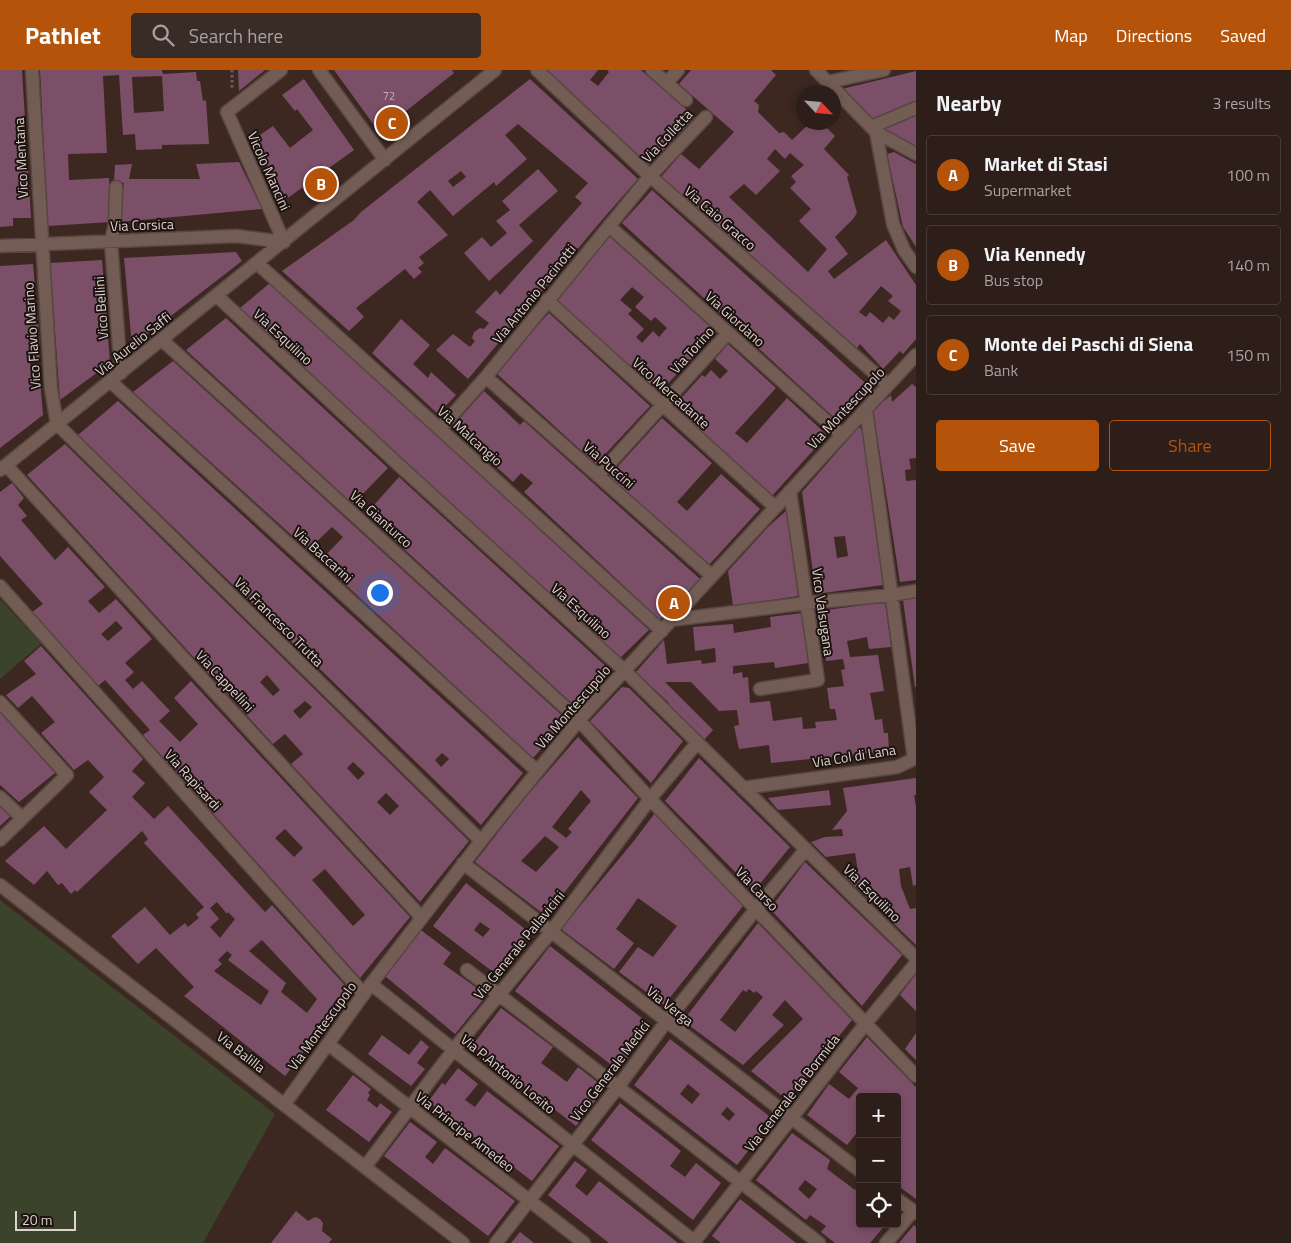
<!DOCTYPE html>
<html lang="en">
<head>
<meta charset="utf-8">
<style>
	body { margin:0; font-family:"Titillium Web",sans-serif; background:#392b26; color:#f1f3f6 }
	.controls { position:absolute; right:15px; bottom:15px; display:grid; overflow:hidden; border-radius:5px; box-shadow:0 2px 8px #0003 }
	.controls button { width:45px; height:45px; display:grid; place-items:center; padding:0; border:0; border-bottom:1px solid #483c38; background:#2d1e19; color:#f1f3f6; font:25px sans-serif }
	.compass { position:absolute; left:796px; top:15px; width:45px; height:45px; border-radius:50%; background:#2d1e19; box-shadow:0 2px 8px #0003; rotate:116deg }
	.scale { position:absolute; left:15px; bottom:12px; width:61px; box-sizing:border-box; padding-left:5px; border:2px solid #dfd1cd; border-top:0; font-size:14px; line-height:18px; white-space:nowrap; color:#dfd1cd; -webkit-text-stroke:4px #1c1310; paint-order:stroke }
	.you { position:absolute; left:379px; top:522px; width:18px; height:18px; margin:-12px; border:4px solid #fff; border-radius:50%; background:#1a73e8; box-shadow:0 0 0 8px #1a73e833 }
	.badge { display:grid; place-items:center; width:32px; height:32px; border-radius:50%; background:#b45309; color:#fff; font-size:16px; font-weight:700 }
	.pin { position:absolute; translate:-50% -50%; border:2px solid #fff; box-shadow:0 1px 5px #0006 }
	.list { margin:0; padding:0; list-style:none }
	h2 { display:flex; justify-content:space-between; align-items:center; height:65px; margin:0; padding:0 20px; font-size:21px }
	h2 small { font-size:16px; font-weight:400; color:#a7a2a2 }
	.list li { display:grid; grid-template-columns:32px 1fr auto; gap:15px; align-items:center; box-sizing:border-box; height:80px; margin:0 10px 10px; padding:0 10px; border:1px solid #483c38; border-radius:5px }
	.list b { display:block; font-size:19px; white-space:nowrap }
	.list p { margin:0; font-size:16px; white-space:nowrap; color:#a7a2a2 }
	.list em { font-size:16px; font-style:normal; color:#a7a2a2 }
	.actions { display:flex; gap:10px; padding:15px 20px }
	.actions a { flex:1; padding:11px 0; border:1px solid #b45309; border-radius:5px; text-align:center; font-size:18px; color:#b45309 }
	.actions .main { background:#b45309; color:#fff }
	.icon { flex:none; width:28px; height:28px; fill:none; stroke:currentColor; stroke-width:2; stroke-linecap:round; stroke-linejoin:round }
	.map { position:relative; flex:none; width:916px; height:1173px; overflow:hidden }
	header { display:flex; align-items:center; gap:30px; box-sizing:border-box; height:70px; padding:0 25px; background:#b45309; color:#fff }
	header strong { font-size:24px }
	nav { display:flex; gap:28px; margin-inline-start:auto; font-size:18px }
	.search { width:350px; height:45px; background:#392b26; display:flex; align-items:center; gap:12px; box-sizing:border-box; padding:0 18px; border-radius:5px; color:#a7a2a2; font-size:19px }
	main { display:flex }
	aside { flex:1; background:#2d1e19 }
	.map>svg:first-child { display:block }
</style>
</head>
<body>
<header>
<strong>Pathlet</strong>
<div class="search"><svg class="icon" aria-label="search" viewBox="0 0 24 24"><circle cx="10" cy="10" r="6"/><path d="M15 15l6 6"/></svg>Search here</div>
<nav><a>Map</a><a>Directions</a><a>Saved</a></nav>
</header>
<main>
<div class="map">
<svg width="916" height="1173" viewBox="0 0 916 1173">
	<rect width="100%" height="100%" fill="#3c2821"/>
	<!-- green -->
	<path fill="#3b442b" d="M0,529L41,574L0,609Z
		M0,830L275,1044L203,1173H0Z"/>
	<!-- building -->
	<path fill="#7c4f68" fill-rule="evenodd" d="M0,0H22L31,148H13V156L0,157Z
		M40,0H162L163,4L196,2L197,11H200L203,31L206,30L209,74L162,75V79L136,80L135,64L123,65L119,5L103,6L107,83L68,84L69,110L109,108L111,152L48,156ZM162,6L164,41L134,43L132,7Z
		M238,0H265L239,21Z
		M334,0H452L454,3L386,57L384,54L379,59L376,54L374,55Z
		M545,0H598L590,10L598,16L609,2L607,0H641L695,47L649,95Z
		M691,0H771L776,5L754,31L759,35L758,42L779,63L784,62L792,70L811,52H821L835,66L824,79L849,105L847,107L857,143L853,149L835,167L848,184L828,201L834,209L886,170L916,215V269L903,284L900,281L883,299L860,274L855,281L661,107L681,84L699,99L734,62L679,14ZM775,79L785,89L790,83L804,95L791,106L796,112L790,118L811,139L799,151L827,179L808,202L729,127L744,114L756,125L780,101L767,89ZM881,216L893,226L888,231L901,241L894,250L889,246L883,253L870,242L866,247L859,242Z
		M916,1V32L872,50L842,19Z
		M304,9L354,80L281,133L272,119L269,108L273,104L250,72L273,56L290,78L313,60L297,39L295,41L282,25Z
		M530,9L638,109L602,150L596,145L602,150L468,309L436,280L453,264L470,277L475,271L472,268L474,262L480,258L484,259L489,253L475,242L496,220L500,225L582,133L575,127L588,113L518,54L505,65L527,89L496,116L494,112L453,146L430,120L417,132L448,165L419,187L424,193L418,198L422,202L414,209L405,199L356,238L364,247L349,261L282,201L354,150L361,142ZM461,101L466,107L453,117L448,111Z
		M916,44V77L883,58Z
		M894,82L916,94V177L903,157L887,84Z
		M239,92L262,139L119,152L124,113L114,112L115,95L132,94L129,109H200L196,94Z
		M538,99L558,121L519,155L533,171L489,211L464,183L482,167L491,177L507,163L496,151L510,140L502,131Z
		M652,120L872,319L840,353L622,153Z
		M609,166L716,262L659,323L555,229ZM632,217L644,227L635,237L651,251L655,247L667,258L659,267L653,261L642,273L636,267L644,259L628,244L632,240L620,230Z
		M236,182L242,191L132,276L124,188Z
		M102,190L110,293L60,330L50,193Z
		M33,194L40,276L38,275L40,291H30L31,311L40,310L43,345L0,378V196Z
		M270,213L470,396L649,560L620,588L525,502L240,238Z
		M549,243L650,336L596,394L495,302Z
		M226,248L388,398L353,434L186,280Z
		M401,249L430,275L413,294L428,308L431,302L456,325L438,344L372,283Z
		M728,274L776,318L735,363L747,373L787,328L827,365L772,426L674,336L702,305L705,307L711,300L720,309L728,301L715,289Z
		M173,291L567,650L533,688L320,491L343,467L332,457L308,480L133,322Z
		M912,314L916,317V388L909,389L911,399L905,400L906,411L916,410V510L900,512L873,340L891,325L892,332Z
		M484,321L520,355L524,351L700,509L660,550L524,422L533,413L521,403L513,412L452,357Z
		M118,331L523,703L481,755L78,365ZM442,683L449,689L441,697L435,690Z
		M662,348L712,393L677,432L687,441L721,404L760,439L708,496L609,406Z
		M859,357L862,360L883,515L816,524L802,422ZM845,466L848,486L837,488L834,467Z
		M65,374L469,771L420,832L291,694L303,684L285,664L273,674L27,405ZM267,605L280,620L273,626L260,612ZM305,631L312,637L300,649L293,641ZM353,692L365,703L358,710L347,698ZM386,723L399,736L390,745L377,732Z
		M399,407L611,601L577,638L366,444Z
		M12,413L24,428L18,435L27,446L21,450L55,490L68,477L105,517L88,531L99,543L116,529L152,569L125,593L134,602L125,610L133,619L142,611L170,641L159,651L180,672L198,654L174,628L191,611L410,847L360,908L143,665L150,660L105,610L98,616L32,542L43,534L0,486V422ZM116,551L123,558L108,571L101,564ZM285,759L303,778L294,787L275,768ZM325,799L365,845L353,856L312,810Z
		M786,441H787L798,526L733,536L728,501L768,457Z
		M916,528V617H915L903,530Z
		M885,532L891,577L869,579L867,567L847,571L850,587L878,585L884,621L870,623L875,650L882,649L884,663H888L889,681L771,693L769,675L739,679L734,656L739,655L737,640L719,641L691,612H665L713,660L703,671L667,635L669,633L636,602L664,570L667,594L701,590L702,594L716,592L715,578L695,581L693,557L733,554L734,563L771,557L770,547L802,543L808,593L775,598L774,592L733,596V604L742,602L743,608L748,607L750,633L770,631L773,651L802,647L803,659L816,658L815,652L837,650L835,639H830L827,618L844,616L841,600L845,599L843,589L826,591L820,541Z
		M41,576L143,689L132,701L145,713L132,727L154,749L168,736L265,842L272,835L351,922L285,1006L184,926L194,917L156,878L138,894L111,866L145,837L170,865L185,853L188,857L199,848L196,844L204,837L144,773L148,769L142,761L77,822L75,820L71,824L62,813L58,815L47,801L34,815L5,791L44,756L66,779L107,740L89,722L104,707L88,690L74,700L41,663L55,652L32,626L18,638L6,625L36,604L24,591ZM217,832L227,844L228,842L235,849L220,868L210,857L219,849L210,838ZM262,870L317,929L307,943L281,922L286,913L249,881ZM227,881L232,885L228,890L269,921L261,935L214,901L222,894L218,890Z
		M622,617L629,618L683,671L651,713L590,651Z
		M0,642L55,703L19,732L0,715Z
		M578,667L638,728L546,846L475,792L524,729ZM581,720L591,731L568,759L572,762L566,768L552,757ZM545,766L559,777L536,802L521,791Z
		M699,688L790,777L754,821L665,731Z
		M916,708V725H914L916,737V815L913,816L910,797L899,799L901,816L910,839L916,838V875L843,805L858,802L855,783L826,787L811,772L825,767L843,766L842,759L832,760L847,741L843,718Z
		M829,720L831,735L778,740L768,728Z
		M0,737L11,746L0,756Z
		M655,743L743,836L664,935L619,902L638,877L653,887L677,856L638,828L616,859L634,873L614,899L561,859L633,772Z
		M805,792L902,885L862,936L770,839Z
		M466,813L529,862L497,905L433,856ZM480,852L490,859L483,867L474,860Z
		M758,853L852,950L787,1030L751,1001L803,949L785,930L772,945L784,955L743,995L683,951ZM749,919L754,923L756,921L763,927L735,962L720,950L743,920L746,922Z
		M421,860L451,883L443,894L487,925L455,964L385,906Z
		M550,876L652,956L618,1000L515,921Z
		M916,904V941L900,925Z
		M501,938L553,977L541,993L567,1012L578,997L605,1018L576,1056L472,976Z
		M916,963V990L905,979Z
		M382,965L409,985L421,970L429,977L417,993L425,999L411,1016L368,984Z
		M867,967L916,1017V1129L897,1115V1027H860V1059L847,1075L807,1045L829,1014L849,1029L858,1018L839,1002Z
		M670,969L773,1049L737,1095L634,1015ZM688,1014L700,1024L692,1034L680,1024ZM727,1037L735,1044L729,1051L721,1044Z
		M458,998L478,1014L465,1030L475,1037L487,1021L559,1076L532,1111L428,1032L442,1013L445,1015Z
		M353,1005L371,1019L368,1023L370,1025L367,1030L377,1038L380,1033L392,1042L369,1072L326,1040Z
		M620,1033L681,1081L670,1096L685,1107L696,1093L721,1113L693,1150L591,1070Z
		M410,1052L437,1072L425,1087L433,1094L445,1078L515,1131L488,1166L384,1086Z
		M792,1063L830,1090L827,1099L855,1120L860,1115V1154H886L870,1173H835L821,1162L826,1156L810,1145L806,1150L756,1110ZM805,1110L817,1119L809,1129L798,1119Z
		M575,1091L587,1100L575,1116L587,1126L599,1111L678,1173H609L548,1125Z
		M740,1129L796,1173H721L712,1166Z
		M296,1141L308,1151L315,1147L320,1149L323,1153L322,1161L332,1169L329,1173H271Z
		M914,1155L916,1157V1173H899Z
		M520,1162L534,1173H511Z"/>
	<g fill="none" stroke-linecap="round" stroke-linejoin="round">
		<!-- minor casing -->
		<g stroke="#574641" stroke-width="15">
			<path id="minor" d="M32,0L51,319L57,354L481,771
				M281,0L227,42L284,172
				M319,0L385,90
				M537,0L650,106L888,315
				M652,0L686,30
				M816,0L876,62L916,84
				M828,12L884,0
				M667,13L678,0
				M871,57L916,38
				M876,62L893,154L904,180L916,197
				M116,117L115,153L111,172L121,303
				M609,156L842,365
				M0,176L236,166L284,172
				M257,193L662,561
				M217,226L400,396L625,601L916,888
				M547,230L775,437
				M162,270L579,650L650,729L916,1006
				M486,307L712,506
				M110,311L537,701
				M440,359L486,307L650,106L706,47
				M6,395L422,848
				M0,400L495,0
				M598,406L728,263
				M0,516L364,924
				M671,550L807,533L892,525L916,521
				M760,619L818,610L790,421
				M0,632L67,705L0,770
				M743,718L897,697L914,689L866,339
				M0,727L22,748
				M463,793L860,1101
				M0,815L463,1173
				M467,900L819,1173
				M371,914L696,1173
				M328,974L584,1173
				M284,1035L371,914L481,771L579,650L916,285
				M365,1097L454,979L551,862L650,729L697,673
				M897,1129L916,1143
				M496,1173L618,1017L666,952L756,839L806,779
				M693,1173L866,953L916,893
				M886,1173L913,1141"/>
		</g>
		<!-- path -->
		<path stroke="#6e5b55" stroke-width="3" stroke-dasharray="2.5 2.5" stroke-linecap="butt" d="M232,0V19"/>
		<!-- minor -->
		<use href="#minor" stroke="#725c54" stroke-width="12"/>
	</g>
	<g text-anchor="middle" stroke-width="4" stroke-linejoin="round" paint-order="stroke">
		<!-- number labels -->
		<g font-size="11" fill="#c6b0b4">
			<text x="389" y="30">72</text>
		</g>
		<!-- street labels -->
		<g font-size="14" fill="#dfd1cd" stroke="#1c1310">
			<text transform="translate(667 66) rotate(-47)" y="5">Via Colletta</text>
			<text transform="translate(21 88) rotate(-93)" y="5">Vico Mentana</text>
			<text transform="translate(269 101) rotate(66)" y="5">Vicolo Mancini</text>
			<text transform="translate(720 148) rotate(41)" y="5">Via Caio Gracco</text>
			<text transform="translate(142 155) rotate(-2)" y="5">Via Corsica</text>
			<text transform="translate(534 224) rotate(-51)" y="5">Via Antonio Pacinotti</text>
			<text transform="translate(101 238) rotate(-94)" y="5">Vico Bellini</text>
			<text transform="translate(735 249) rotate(42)" y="5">Via Giordano</text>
			<text transform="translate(32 266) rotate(-94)" y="5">Vico Flavio Marino</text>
			<text transform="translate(283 267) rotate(43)" y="5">Via Esquilino</text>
			<text transform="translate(133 274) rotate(-39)" y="5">Via Aurelio Saffi</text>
			<text transform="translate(692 280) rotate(-48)" y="5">Via Torino</text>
			<text transform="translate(671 323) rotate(42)" y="5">Vico Mercadante</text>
			<text transform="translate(846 338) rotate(-47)" y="5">Via Montescupolo</text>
			<text transform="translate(470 366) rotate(42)" y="5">Via Malcangio</text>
			<text transform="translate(609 395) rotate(41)" y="5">Via Puccini</text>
			<text transform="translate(381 449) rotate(42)" y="5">Via Gianturco</text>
			<text transform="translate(323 485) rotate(42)" y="5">Via Baccarini</text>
			<text transform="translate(581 541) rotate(42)" y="5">Via Esquilino</text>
			<text transform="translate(823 542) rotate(82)" y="5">Vico Valsugana</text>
			<text transform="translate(279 552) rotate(45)" y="5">Via Francesco Trutta</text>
			<text transform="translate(225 611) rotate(47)" y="5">Via Cappellini</text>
			<text transform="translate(573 637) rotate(-49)" y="5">Via Montescupolo</text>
			<text transform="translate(854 686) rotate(-9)" y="5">Via Col di Lana</text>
			<text transform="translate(193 710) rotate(48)" y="5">Via Rapisardi</text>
			<text transform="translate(757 819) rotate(46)" y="5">Via Carso</text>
			<text transform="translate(872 823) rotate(45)" y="5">Via Esquilino</text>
			<text transform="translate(519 875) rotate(-51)" y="5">Via Generale Pallavicini</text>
			<text transform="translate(670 936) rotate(38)" y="5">Via Verga</text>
			<text transform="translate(322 956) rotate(-54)" y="5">Via Montescupolo</text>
			<text transform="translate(241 982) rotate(38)" y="5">Via Balilla</text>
			<text transform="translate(610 1001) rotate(-53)" y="5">Vico Generale Medici</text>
			<text transform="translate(508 1004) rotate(39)" y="5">Via P.Antonio Losito</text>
			<text transform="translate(792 1023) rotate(-52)" y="5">Via Generale da Bormida</text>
			<text transform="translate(465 1062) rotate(38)" y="5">Via Principe Amedeo</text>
		</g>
	</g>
</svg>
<div class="controls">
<button>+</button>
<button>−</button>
<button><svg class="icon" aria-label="locate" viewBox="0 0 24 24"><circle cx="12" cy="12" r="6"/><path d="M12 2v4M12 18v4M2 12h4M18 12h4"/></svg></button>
</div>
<svg class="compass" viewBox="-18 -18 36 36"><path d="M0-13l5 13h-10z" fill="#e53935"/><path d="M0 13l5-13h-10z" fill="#a7a2a2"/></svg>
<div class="scale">20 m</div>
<div class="you"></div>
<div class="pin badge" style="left:674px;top:533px">A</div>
<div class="pin badge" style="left:321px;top:114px">B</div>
<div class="pin badge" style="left:392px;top:53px">C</div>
</div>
<aside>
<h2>Nearby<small>3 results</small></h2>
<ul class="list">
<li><span class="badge">A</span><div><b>Market di Stasi</b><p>Supermarket</p></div><em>100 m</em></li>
<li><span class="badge">B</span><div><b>Via Kennedy</b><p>Bus stop</p></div><em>140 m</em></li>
<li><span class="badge">C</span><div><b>Monte dei Paschi di Siena</b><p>Bank</p></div><em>150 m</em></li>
</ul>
<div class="actions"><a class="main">Save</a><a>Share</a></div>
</aside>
</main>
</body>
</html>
